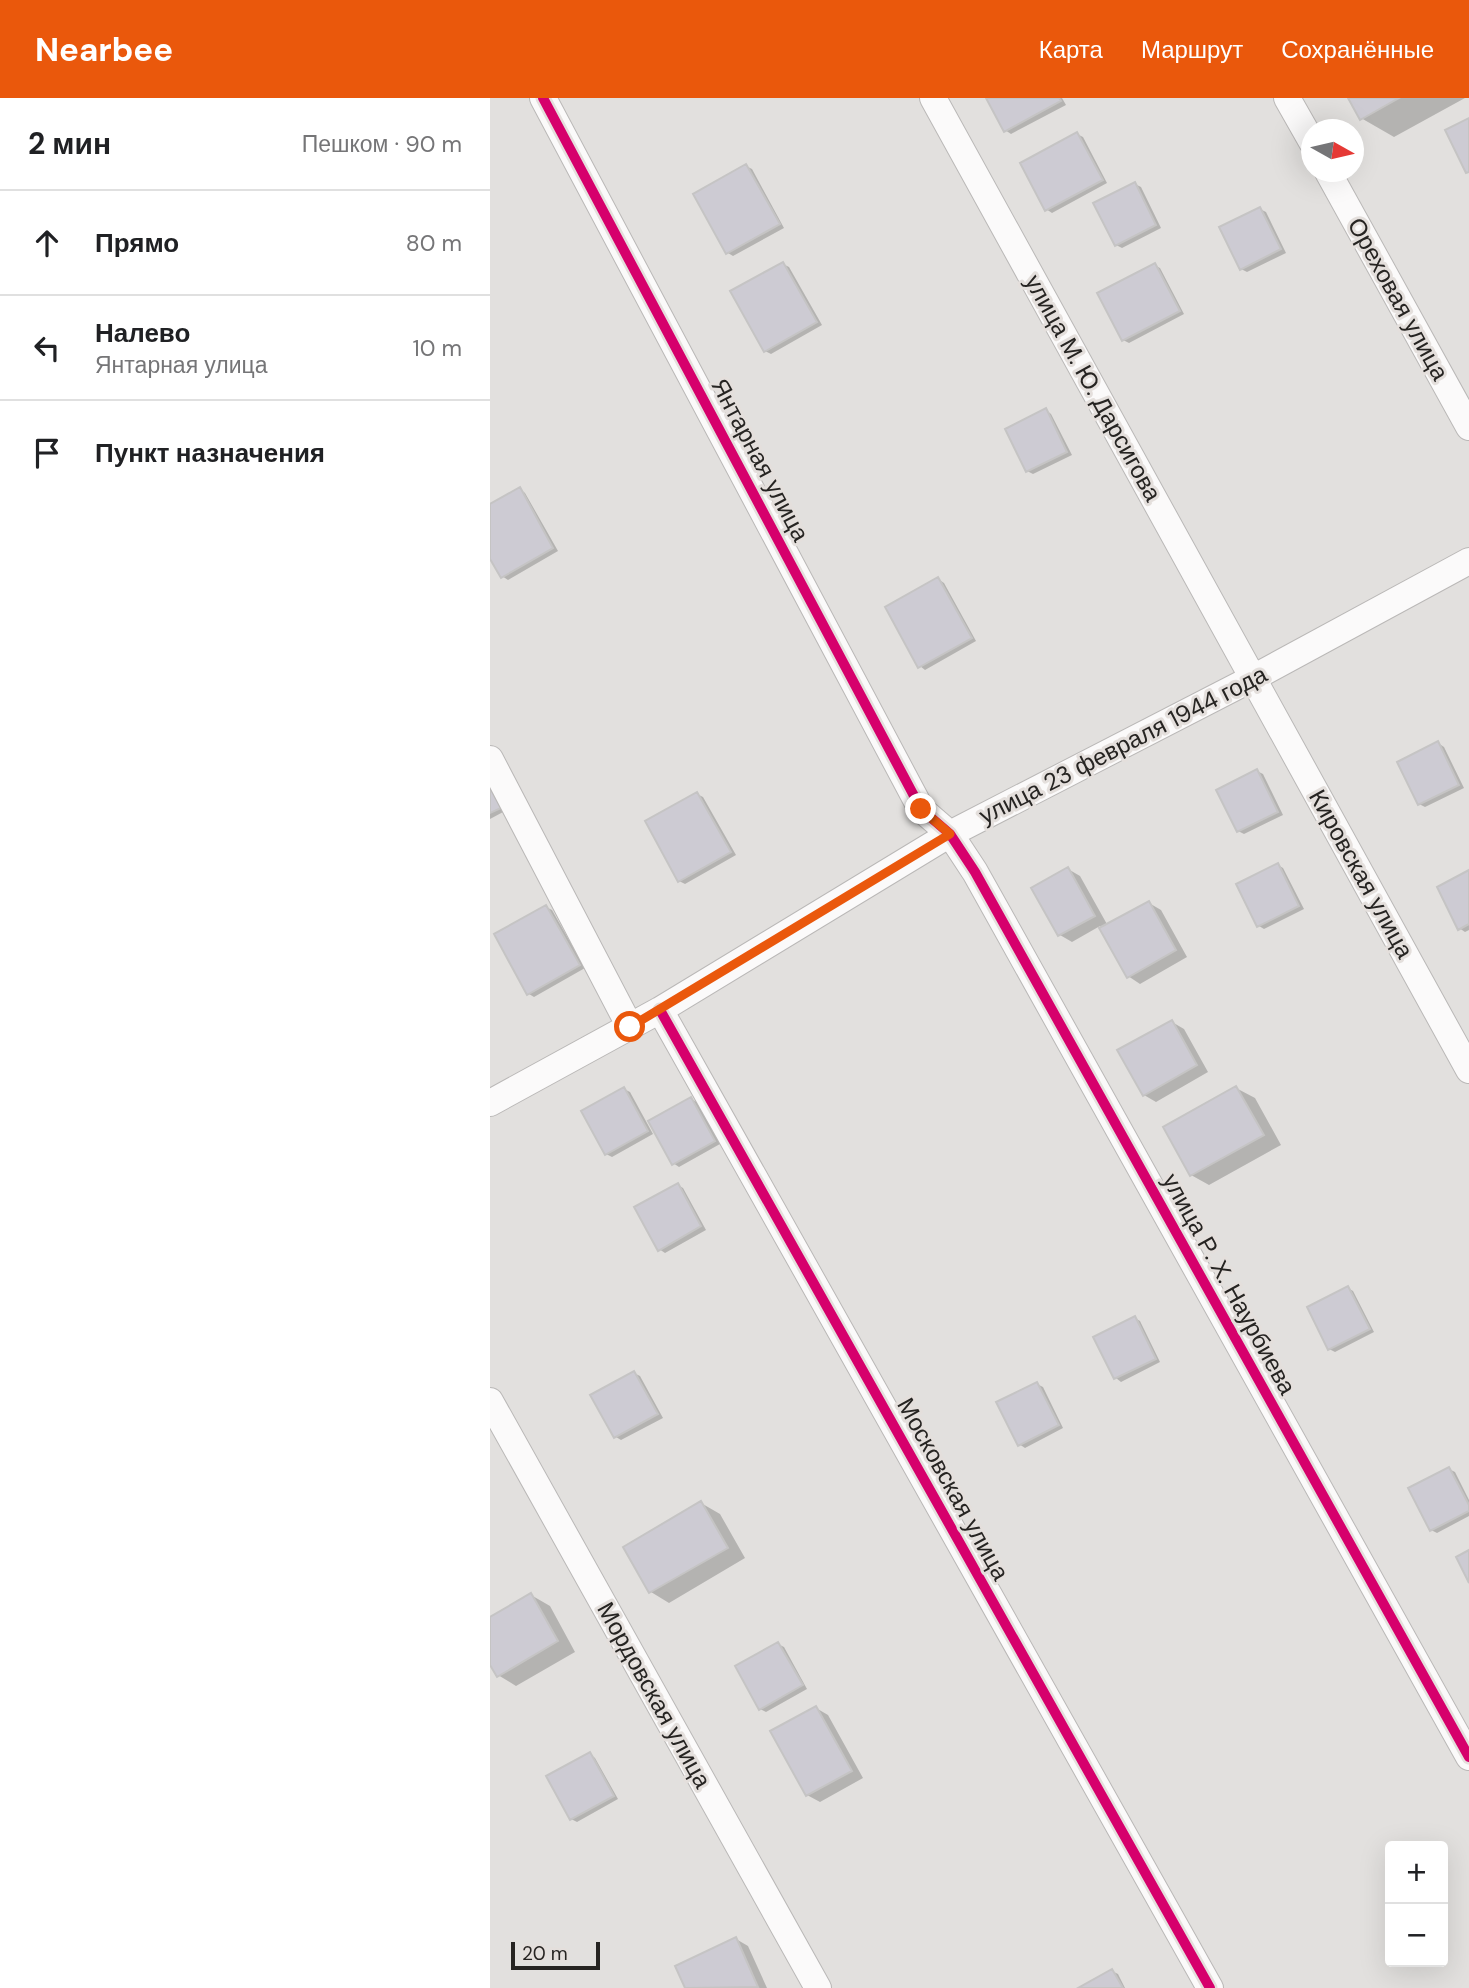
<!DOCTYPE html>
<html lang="ru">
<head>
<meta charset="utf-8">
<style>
	body { margin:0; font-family:"DM Sans",sans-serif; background:#f6f6f6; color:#202124 }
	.controls { position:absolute; right:21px; bottom:21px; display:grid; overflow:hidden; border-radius:7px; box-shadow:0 7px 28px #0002 }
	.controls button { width:63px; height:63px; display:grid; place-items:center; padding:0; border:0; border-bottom:2px solid #e0e0e0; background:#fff; color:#202124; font:35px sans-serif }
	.compass { position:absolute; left:811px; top:21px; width:63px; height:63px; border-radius:50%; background:#fff; box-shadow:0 7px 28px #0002; rotate:98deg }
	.scale { position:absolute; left:21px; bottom:18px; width:89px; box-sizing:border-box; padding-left:7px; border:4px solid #262422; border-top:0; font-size:19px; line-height:24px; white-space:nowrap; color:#262422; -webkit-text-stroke:5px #e4dfdc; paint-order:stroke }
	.stop { position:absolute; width:21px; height:21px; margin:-16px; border:5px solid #ea580c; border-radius:50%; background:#fff }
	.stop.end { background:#ea580c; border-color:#fff; box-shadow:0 2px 7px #0008 }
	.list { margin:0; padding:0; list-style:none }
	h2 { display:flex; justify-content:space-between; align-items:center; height:91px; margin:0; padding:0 28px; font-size:30px }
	h2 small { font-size:23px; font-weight:400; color:#757577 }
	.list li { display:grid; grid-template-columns:46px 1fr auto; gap:21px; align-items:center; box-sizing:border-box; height:105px; padding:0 28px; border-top:2px solid #e0e0e0 }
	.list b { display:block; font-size:26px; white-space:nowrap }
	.list p { margin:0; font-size:23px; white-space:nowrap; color:#757577 }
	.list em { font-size:23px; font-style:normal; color:#757577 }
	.icon { flex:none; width:38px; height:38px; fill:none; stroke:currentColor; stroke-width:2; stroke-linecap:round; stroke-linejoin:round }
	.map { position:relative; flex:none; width:979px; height:1890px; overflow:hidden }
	header { display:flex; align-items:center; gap:42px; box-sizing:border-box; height:98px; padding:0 35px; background:#ea580c; color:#fff }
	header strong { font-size:33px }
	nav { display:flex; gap:38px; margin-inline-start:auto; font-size:24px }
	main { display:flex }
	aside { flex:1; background:#fff }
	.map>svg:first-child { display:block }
</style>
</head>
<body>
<header>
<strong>Nearbee</strong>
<nav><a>Карта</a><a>Маршрут</a><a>Сохранённые</a></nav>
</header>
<main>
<aside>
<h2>2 мин<small>Пешком · 90 m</small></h2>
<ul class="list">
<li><svg class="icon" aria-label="ahead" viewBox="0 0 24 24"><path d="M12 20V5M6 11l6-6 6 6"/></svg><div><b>Прямо</b></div><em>80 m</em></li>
<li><svg class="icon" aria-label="left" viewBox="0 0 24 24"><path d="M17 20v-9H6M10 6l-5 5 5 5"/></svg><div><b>Налево</b><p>Янтарная улица</p></div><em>10 m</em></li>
<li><svg class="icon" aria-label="arrive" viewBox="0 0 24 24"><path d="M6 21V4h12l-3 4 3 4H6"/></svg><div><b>Пункт назначения</b></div></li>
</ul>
</aside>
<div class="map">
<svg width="979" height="1890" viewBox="0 0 979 1890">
	<rect width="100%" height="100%" fill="#e2e0de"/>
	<!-- shadow -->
	<path fill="#0003" d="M498,0H572L576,7L521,36L515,32Z
		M860,0H975L904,39L871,20Z
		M587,36L593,39L617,85L562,115L556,111Z
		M256,68L262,71L294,130L243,158L238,155Z
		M645,86L651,89L671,130L632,150L626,147Z
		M770,111L776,114L796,155L757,174L751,171Z
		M293,166L299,169L332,227L281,256L275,253Z
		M664,167L670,170L694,216L639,245L633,242Z
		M556,312L561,316L582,357L543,376L537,373Z
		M30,391L35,395L68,453L18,482L12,478L0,457V408Z
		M448,481L454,485L486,543L435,572L430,568Z
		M948,645L954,649L974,690L935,709L929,706Z
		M767,673L773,676L793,717L754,736L748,733Z
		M0,685L15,713L0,721Z
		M207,696L213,699L246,757L195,786L189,783Z
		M788,767L793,770L814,811L774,831L769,828Z
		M578,771L590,778L618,828L659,805L671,812L697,859L650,886L638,878L610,828L582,844L570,837Z
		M979,774V832L975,834L969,830Z
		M56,809L62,812L95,870L44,899L39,896Z
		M682,924L694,931L718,974L666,1004L654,997Z
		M746,990L765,1000L791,1047L719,1087L701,1077Z
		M134,991L140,994L163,1036L122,1059L116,1056Z
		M201,1001L207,1004L230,1046L189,1069L183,1065Z
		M188,1087L193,1090L216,1132L175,1155L169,1151Z
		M858,1190L863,1193L884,1234L845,1254L839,1251Z
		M645,1220L650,1223L670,1264L631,1284L626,1280Z
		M144,1275L150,1278L173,1320L131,1342L126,1339L103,1297Z
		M547,1286L553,1289L573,1330L535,1350L529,1346Z
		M959,1371L965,1374L979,1402V1418L947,1435L941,1432Z
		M211,1405L230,1416L255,1460L179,1505L161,1494Z
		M41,1497L60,1508L85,1554L26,1588L8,1577L0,1564V1521Z
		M288,1546L294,1549L317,1591L276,1614L270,1611Z
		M326,1610L338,1617L373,1680L330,1704L317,1697Z
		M100,1656L105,1660L128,1701L87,1724L81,1721L58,1679Z
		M246,1841L258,1848L277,1890H197L187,1869Z
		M622,1873L628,1876L635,1890H592Z"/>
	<!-- building -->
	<path fill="#cdcbd3" stroke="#c5c4c4" stroke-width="2" d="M496,0H569L571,3L514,34Z
		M858,0H909L870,22Z
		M979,20V74L976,75L955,32Z
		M587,34L613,82L555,113L530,65Z
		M256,66L290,126L236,156L203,96Z
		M645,84L666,127L625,148L603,105Z
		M770,109L791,151L750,172L729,129Z
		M293,164L327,224L274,254L240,193Z
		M665,165L690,213L632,243L607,195Z
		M556,310L577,354L536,374L515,331Z
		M30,389L63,450L11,480L0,461V406Z
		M448,479L482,540L428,570L395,509Z
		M948,643L969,687L928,707L907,664Z
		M767,671L788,714L747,734L726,692Z
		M0,690L11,710L0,715Z
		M207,694L241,754L188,784L155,723Z
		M788,765L809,808L767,829L746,786Z
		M578,769L605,818L568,838L541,790Z
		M979,772V826L968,832L947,789Z
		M659,803L686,852L637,880L609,830Z
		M56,807L90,867L37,897L4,836Z
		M682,922L707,967L653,998L627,952Z
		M746,988L774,1037L700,1078L673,1029Z
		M134,989L158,1033L115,1057L91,1013Z
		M201,999L225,1043L182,1067L158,1023Z
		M188,1085L211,1128L168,1153L144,1109Z
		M858,1188L880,1231L838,1252L817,1209Z
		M645,1218L666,1261L624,1281L603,1239Z
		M144,1273L168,1316L124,1340L100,1297Z
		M547,1284L569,1327L528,1348L506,1304Z
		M959,1369L979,1407V1413L940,1433L918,1390Z
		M211,1403L238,1450L159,1495L133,1449Z
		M979,1452V1485L966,1459Z
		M41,1495L68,1543L7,1579L0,1567V1519Z
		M288,1544L313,1587L269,1612L245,1568Z
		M326,1608L362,1673L316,1698L280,1633Z
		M100,1654L124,1698L80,1722L56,1678Z
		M246,1839L268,1889L195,1890L185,1868Z
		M622,1871L633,1890H588Z"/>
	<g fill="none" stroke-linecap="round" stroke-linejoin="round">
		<!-- minor casing -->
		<g stroke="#bab8b7" stroke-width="28">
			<path id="minor" d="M53,0L431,711L460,736L485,774L979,1659
				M443,0L979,972
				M797,0L822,44
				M838,74L979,329
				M0,661L140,929
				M170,912L720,1890
				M0,1005L170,912L460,736L763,580L979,463
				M0,1303L328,1890"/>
		</g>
		<!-- minor -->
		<use href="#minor" stroke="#fbfafa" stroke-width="26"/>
		<!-- cycleway casing -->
		<g stroke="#e4dfdc" stroke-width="15">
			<path id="cycleway" d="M53,0L431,711L460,736L485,774L979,1659
				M170,912L720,1890"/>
		</g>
		<!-- cycleway -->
		<use href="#cycleway" stroke="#d6006c" stroke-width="10"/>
	</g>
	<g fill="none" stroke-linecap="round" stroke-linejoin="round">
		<!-- route -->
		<path stroke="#ea580c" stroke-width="9" d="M140,929L460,736L431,711"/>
	</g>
	<g text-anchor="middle" stroke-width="6" stroke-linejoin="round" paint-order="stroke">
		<!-- street labels -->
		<g font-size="24" fill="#262422" stroke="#e4dfdc">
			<text transform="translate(908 201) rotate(61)" y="8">Ореховая улица</text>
			<text transform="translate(603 290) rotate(61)" y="8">улица М. Ю. Дарсигова</text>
			<text transform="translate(270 362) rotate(62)" y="8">Янтарная улица</text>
			<text transform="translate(633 647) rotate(-27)" y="8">улица 23 февраля 1944 года</text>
			<text transform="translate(871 776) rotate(61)" y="8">Кировская улица</text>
			<text transform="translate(739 1186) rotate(61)" y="8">улица Р. Х. Наурбиева</text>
			<text transform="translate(463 1391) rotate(61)" y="8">Московская улица</text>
			<text transform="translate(164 1597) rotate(61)" y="8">Мордовская улица</text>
		</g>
	</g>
</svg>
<div class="controls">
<button>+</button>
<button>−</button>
</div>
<svg class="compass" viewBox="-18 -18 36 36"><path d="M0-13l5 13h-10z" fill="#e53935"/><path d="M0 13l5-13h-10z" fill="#757577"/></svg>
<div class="scale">20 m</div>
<div class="stop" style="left:140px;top:929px"></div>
<div class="stop end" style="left:431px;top:711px"></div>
</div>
</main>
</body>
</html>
